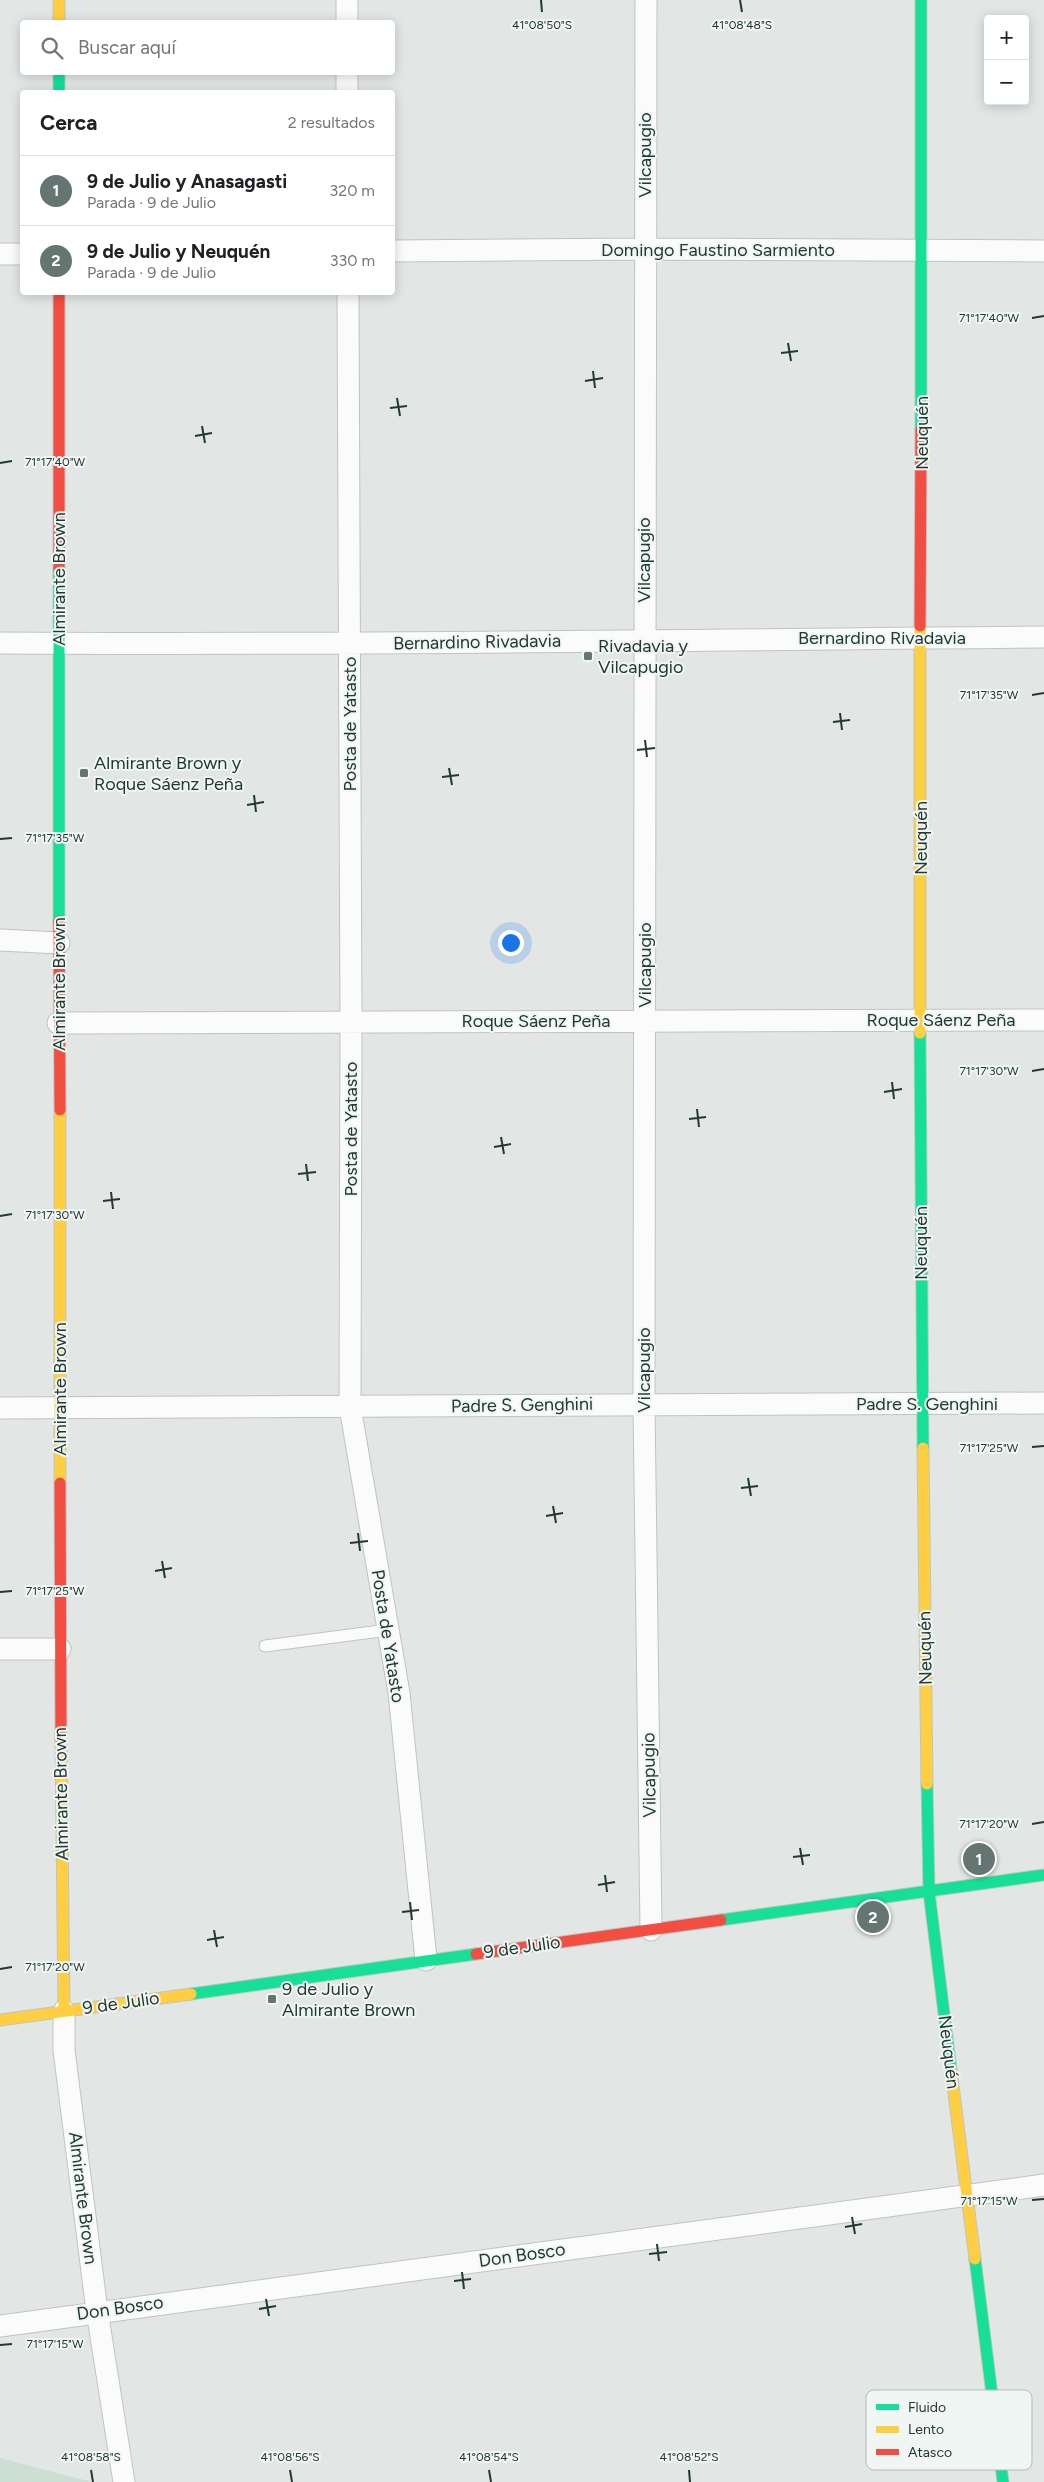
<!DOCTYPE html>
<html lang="es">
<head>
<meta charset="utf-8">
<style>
	body { margin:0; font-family:Figtree,sans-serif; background:#f6f6f6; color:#202124 }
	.controls { position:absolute; right:15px; top:15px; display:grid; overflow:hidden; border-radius:5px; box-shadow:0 2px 12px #0003 }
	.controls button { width:45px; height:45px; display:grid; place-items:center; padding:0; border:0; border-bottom:1px solid #e0e0e0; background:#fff; color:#202124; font:25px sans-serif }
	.you { position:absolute; left:510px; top:942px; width:18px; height:18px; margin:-12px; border:4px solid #fff; border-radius:50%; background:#1a73e8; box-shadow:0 0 0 8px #1a73e833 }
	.badge { display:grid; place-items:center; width:32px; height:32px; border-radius:50%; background:#657571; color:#fff; font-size:16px; font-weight:700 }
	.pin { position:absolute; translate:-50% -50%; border:2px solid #fff; box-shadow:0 1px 5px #0006 }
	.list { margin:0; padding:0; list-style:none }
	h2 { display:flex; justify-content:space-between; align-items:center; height:65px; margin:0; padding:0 20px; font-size:21px }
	h2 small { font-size:16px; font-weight:400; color:#757577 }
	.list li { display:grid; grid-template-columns:32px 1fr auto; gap:15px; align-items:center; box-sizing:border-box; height:70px; padding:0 20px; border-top:1px solid #e0e0e0 }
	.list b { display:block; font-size:19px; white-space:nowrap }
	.list p { margin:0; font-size:16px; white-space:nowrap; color:#757577 }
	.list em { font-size:16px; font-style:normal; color:#757577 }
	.icon { flex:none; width:28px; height:28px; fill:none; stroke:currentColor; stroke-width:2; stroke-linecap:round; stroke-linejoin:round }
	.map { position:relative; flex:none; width:1044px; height:2482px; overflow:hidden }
	.search { position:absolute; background:#fff; box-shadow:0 2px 12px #0003; left:20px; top:20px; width:375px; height:55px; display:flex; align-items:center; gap:12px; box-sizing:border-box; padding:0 18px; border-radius:5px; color:#757577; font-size:19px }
	.panel { position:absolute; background:#fff; box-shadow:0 2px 12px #0003; left:20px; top:90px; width:375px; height:205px; border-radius:5px }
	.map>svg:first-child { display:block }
</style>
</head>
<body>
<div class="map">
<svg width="1044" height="2482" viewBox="0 0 1044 2482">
	<rect width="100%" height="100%" fill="#e2e7e5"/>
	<!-- green -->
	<path fill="#ccdfd2" d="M0,2458L92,2482H0Z"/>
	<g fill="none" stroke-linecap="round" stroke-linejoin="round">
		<!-- lane casing -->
		<g stroke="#bfc4c2" stroke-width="13">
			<path id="lane" d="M265,1646L388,1630"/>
		</g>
		<!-- street casing -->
		<g stroke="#bfc4c2" stroke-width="23">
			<path id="street" d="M347,0V22
				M646,0L644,1404L651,1930
				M347,72V92
				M392,251L645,249L1044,251
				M0,254H22
				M348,292L351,1023L350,1407L399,1693L426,1960
				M0,643C348,645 696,640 1044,637
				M0,940L59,943
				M58,1023L1044,1020
				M0,1408L1044,1403
				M0,1649H60
				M64,2011V2050L97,2311L124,2482
				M0,2326L1044,2185"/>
		</g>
		<!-- fast casing -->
		<g stroke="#bec5c2" stroke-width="13">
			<path id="fast" d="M59,72V92
				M921,430V0
				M59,570V921
				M920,1033L923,1448
				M927,1784L929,1892L951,2070
				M721,1920L1044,1875
				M191,1994L476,1954
				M975,2259L1003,2482"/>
		</g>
		<!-- slow casing -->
		<g stroke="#bec5c2" stroke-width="13">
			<path id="slow" d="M59,0V22
				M920,1033V626
				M60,1110V1483
				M923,1448L927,1784
				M61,1740L64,2011
				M0,2020L191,1994
				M951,2070L975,2259"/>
		</g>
		<!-- jam casing -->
		<g stroke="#bec5c2" stroke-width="13">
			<path id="jam" d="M59,292V570
				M920,626L921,430
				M59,921L60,1110
				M60,1483L61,1740
				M476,1954L721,1920"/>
		</g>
		<!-- lane -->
		<use href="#lane" stroke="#fbfbfb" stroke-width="11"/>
		<!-- street -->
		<use href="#street" stroke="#fbfbfb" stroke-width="21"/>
		<!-- fast -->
		<use href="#fast" stroke="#16e098" stroke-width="11"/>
		<!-- slow -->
		<use href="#slow" stroke="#ffcf43" stroke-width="11"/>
		<!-- jam -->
		<use href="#jam" stroke="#f24e42" stroke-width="11"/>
	</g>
	<!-- ticks -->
	<path fill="none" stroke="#223832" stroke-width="2" d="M541,0L542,12M740,0L742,12M1032,318L1044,316M788,343L791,361M781,353L798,351M593,371L595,388M585,381L603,378M397,398L400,416M390,408L407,406M202,426L205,443M195,436L212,433M0,463L12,461M1032,695L1044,693M840,713L842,730M833,722L850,720M645,740L647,757M637,750L655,748M449,768L452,785M442,777L459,775M254,795L256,812M247,805L264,802M0,839L12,838M1032,1071L1044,1069M892,1082L894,1099M884,1092L902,1089M697,1109L699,1127M689,1119L706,1117M501,1137L504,1154M494,1147L511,1144M306,1164L308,1181M298,1174L316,1172M111,1192L113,1209M103,1201L120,1199M0,1216L12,1214M1032,1447L1044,1446M748,1478L751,1496M741,1488L758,1486M553,1506L556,1523M546,1516L563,1513M358,1533L360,1551M350,1543L368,1541M162,1561L165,1578M155,1571L172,1568M0,1592L12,1591M1032,1824L1044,1822M800,1848L803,1865M793,1857L810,1855M605,1875L607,1892M598,1885L615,1882M410,1902L412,1920M402,1912L419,1910M214,1930L217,1947M207,1940L224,1937M0,1969L12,1967M1032,2200L1044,2199M852,2217L855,2234M845,2227L862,2224M657,2244L659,2261M649,2254L667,2252M462,2272L464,2289M454,2281L471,2279M266,2299L269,2316M259,2309L276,2306M0,2345L12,2344M91,2470L93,2482M290,2470L292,2482M489,2470L491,2482M689,2470L690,2482"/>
	<!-- markers -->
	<g fill="#657571" stroke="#f0f6f3" stroke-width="2">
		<rect x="583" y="651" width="10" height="10" rx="2.5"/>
		<rect x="79" y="768" width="10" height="10" rx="2.5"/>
		<rect x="267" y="1994" width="10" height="10" rx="2.5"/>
	</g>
	<g text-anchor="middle" stroke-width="4" stroke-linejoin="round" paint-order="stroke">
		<!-- street labels -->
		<g font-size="18" fill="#223832" stroke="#f0f6f3">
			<text transform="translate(645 155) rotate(-90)" y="6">Vilcapugio</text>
			<text x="718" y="256">Domingo Faustino Sarmiento</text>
			<text transform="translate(922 433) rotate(-90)" y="6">Neuquén</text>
			<text transform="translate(644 560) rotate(-90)" y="6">Vilcapugio</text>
			<text transform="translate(59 579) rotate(-90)" y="6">Almirante Brown</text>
			<text x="882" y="644">Bernardino Rivadavia</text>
			<text transform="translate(477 642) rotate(-1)" y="6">Bernardino Rivadavia</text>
			<text transform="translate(350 724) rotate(-90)" y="6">Posta de Yatasto</text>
			<text transform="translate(921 838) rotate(-90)" y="6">Neuquén</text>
			<text transform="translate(645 965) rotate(-90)" y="6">Vilcapugio</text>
			<text transform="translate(59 984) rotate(-90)" y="6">Almirante Brown</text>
			<text x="941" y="1026">Roque Sáenz Peña</text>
			<text x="536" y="1027">Roque Sáenz Peña</text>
			<text transform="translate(351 1129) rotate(-90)" y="6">Posta de Yatasto</text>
			<text transform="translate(921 1243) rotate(-90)" y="6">Neuquén</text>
			<text transform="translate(644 1370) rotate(-90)" y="6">Vilcapugio</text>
			<text transform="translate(60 1389) rotate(-90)" y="6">Almirante Brown</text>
			<text x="927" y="1410">Padre S. Genghini</text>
			<text transform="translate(522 1405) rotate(-1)" y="6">Padre S. Genghini</text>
			<text transform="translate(388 1636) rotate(81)" y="6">Posta de Yatasto</text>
			<text transform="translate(925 1648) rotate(-91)" y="6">Neuquén</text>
			<text transform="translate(649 1775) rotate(-91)" y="6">Vilcapugio</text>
			<text transform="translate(61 1794) rotate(-91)" y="6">Almirante Brown</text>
			<text transform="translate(522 1947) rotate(-8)" y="6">9 de Julio</text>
			<text transform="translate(121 2003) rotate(-8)" y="6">9 de Julio</text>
			<text transform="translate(949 2052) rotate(83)" y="6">Neuquén</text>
			<text transform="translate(83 2198) rotate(83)" y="6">Almirante Brown</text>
			<text transform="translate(522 2255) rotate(-8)" y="6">Don Bosco</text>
			<text transform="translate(120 2308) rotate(-8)" y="6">Don Bosco</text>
		</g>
		<!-- poi labels -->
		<g font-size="18" fill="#223832" stroke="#f0f6f3" text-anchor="start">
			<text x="598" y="652">Rivadavia y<tspan x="598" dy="21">Vilcapugio</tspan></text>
			<text x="94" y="769">Almirante Brown y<tspan x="94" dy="21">Roque Sáenz Peña</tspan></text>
			<text x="282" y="1995">9 de Julio y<tspan x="282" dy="21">Almirante Brown</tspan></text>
		</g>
	</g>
	<!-- legend -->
	<rect x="866" y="2390" width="166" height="80" rx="8" fill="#f0f6f3" stroke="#b2bdb9" stroke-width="1"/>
	<rect x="876" y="2404" width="23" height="6" fill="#16e098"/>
	<rect x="876" y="2426" width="23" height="7" fill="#ffcf43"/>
	<rect x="876" y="2449" width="23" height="6" fill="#f24e42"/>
	<g font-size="14" fill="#223832">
		<text x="908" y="2412">Fluido</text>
		<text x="908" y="2434">Lento</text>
		<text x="908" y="2457">Atasco</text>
	</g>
	<g font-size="12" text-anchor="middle" fill="#223832" stroke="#f0f6f3" stroke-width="4" stroke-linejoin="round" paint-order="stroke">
		<text x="542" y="29">41°08'50"S</text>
		<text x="742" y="29">41°08'48"S</text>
		<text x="989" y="322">71°17'40"W</text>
		<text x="55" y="466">71°17'40"W</text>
		<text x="989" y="699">71°17'35"W</text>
		<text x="55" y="842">71°17'35"W</text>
		<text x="989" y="1075">71°17'30"W</text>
		<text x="55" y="1219">71°17'30"W</text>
		<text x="989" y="1452">71°17'25"W</text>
		<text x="55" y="1595">71°17'25"W</text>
		<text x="989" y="1828">71°17'20"W</text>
		<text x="55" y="1971">71°17'20"W</text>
		<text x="989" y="2205">71°17'15"W</text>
		<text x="55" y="2348">71°17'15"W</text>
		<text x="91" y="2461">41°08'58"S</text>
		<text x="290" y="2461">41°08'56"S</text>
		<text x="489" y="2461">41°08'54"S</text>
		<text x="689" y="2461">41°08'52"S</text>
	</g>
</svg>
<div class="controls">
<button>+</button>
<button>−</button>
</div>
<div class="you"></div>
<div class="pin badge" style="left:979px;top:1859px">1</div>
<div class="pin badge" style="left:873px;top:1917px">2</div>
<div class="search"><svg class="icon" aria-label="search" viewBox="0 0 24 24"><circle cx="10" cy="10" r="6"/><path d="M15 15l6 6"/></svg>Buscar aquí</div>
<section class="panel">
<h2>Cerca<small>2 resultados</small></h2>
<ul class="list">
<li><span class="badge">1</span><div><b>9 de Julio y Anasagasti</b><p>Parada · 9 de Julio</p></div><em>320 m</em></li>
<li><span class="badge">2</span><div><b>9 de Julio y Neuquén</b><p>Parada · 9 de Julio</p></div><em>330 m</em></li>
</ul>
</section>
</div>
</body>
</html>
